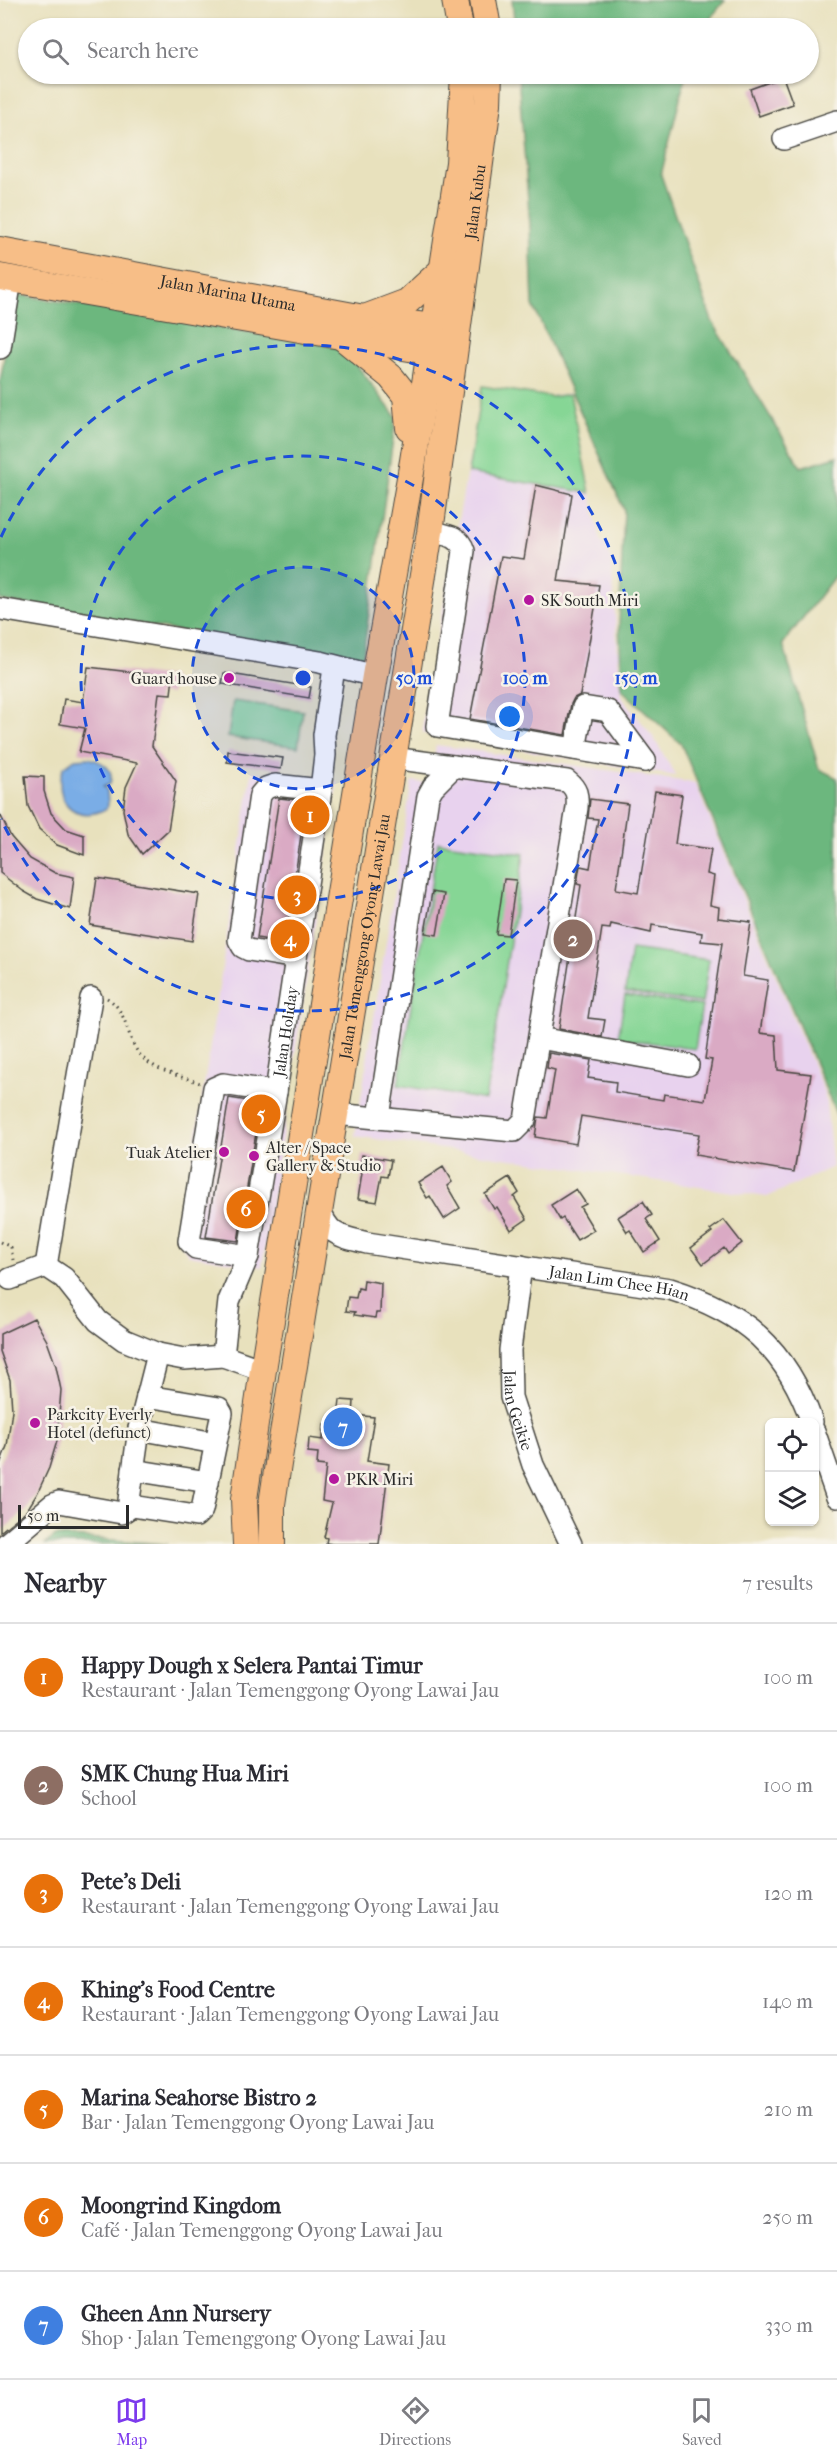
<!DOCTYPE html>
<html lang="en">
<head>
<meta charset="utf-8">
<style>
	body { margin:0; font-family:"IM FELL French Canon",serif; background:#f2f2f3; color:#2b2b33 }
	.controls { position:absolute; right:18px; bottom:18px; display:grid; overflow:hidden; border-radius:9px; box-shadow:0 2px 4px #0004 }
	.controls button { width:54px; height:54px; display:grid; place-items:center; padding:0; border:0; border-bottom:2px solid #e1e1e2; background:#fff; color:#2b2b33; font:30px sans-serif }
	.scale { position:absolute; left:18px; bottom:15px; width:111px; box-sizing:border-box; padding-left:6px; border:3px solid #2b2b2b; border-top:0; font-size:16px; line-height:21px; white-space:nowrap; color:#2b2b2b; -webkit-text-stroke:4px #f7f3e8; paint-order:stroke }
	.you { position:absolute; left:510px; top:717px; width:21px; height:21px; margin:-15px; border:4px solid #fff; border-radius:50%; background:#1a73e8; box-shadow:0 0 0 9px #1a73e833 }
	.badge { display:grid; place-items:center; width:39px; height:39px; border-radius:50%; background:#7c3aed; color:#fff; font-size:20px; font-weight:700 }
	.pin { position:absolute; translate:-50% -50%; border:3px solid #fff; box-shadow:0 2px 6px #0006 }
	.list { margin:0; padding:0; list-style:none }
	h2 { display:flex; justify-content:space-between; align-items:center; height:78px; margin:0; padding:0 24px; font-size:26px }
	h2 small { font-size:20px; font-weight:400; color:#7c7c81 }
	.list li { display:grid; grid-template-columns:39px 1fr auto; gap:18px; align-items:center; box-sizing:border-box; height:108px; padding:0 24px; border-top:2px solid #e1e1e2 }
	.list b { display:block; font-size:22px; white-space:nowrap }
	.list p { margin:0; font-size:20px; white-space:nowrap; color:#7c7c81 }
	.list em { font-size:20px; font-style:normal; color:#7c7c81 }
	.icon { flex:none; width:33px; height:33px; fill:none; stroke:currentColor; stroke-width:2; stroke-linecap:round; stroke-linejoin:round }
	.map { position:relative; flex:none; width:837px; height:1544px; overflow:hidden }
	.search { position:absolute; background:#fff; box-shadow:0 2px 4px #0004; left:18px; right:18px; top:18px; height:66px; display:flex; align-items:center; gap:15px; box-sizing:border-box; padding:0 21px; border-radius:33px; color:#7c7c81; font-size:22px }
	.sheet { height:834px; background:#fff }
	nav { display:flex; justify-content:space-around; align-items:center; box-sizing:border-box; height:84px; border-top:2px solid #e1e1e2; background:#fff; font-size:16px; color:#7c7c81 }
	nav a { display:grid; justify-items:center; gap:3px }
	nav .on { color:#7c3aed }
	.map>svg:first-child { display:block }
</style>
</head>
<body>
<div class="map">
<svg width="837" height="1544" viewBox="0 0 837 1544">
	<rect width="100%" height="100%" fill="#f7f3e8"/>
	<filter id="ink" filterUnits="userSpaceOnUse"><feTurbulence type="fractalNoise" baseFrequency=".0167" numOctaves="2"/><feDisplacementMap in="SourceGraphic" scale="12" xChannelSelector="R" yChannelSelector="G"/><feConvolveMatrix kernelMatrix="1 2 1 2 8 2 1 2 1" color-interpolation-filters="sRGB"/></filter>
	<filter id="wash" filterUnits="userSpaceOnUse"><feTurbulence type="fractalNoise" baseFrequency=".008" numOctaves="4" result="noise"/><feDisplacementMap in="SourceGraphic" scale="24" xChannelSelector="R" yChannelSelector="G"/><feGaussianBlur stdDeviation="1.35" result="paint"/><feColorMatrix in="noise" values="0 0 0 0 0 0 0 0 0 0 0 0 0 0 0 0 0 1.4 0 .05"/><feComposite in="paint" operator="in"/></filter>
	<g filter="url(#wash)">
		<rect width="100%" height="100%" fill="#e8e1bd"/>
		<!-- built -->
		<path fill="#e8d2ee" d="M482,386L550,396L570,393L601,542L605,545L611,558L621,696L653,737L676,776L423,733V722Z
			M436,745L695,783L825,1094L833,1167L767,1197L355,1136L412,781L431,784Z
			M252,772L337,782L262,1267L189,1255L180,1243Z"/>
		<!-- green -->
		<path fill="#86d695" stroke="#588060" stroke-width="1.5" d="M482,386L551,397L570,394L590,493L468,473Z
			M233,701L303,711L298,747L228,737Z
			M438,842L524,854L485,1100L398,1085Z
			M631,949L709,960L702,1003L625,992Z
			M625,995L702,1006L695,1049L618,1038Z"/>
		<!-- forest -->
		<path fill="#6cb77e" stroke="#4c7154" stroke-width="1.5" d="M512,0H725L703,28H515Z
			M518,74H686L661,175L712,321L801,467L837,456V573L783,644L819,769L837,778V1116L681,744L622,690L619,625L624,510L533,305L530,225Z
			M14,294L344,348L396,417L362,663L0,600V383Z
			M56,1536L167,1544H45Z"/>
		<!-- water -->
		<path fill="#7aade6" stroke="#526c88" stroke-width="1.5" d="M89,758C103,762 115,768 110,784L103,787L107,790L108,805L106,809C73,825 51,798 64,767L75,759Z"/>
		<g id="blocks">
			<!-- building -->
			<path fill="#daaac4" d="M783,77L793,104L759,116L750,89Z
				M536,485L572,494L558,581L599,585L580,695L574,698L571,704L565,735L470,719L501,556L524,559Z
				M88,667L173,677L171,694L159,693L152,746L176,781L168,830L142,854L128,834L123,810L126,787L137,763L79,752L85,728L60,724L64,699L83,702Z
				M224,673L311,687L309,698L222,684Z
				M228,751L283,758L281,769L227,762Z
				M25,776L44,777V791L51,813L66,829L84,835V855L57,845L39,829L28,806Z
				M655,791L682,795L675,844L711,849L707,874L714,876L710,905L719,907L718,918L751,922L743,976L768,980L760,1033L776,1035L778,1070L811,1074L794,1172L695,1155L699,1134L581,1116L576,1144L535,1137L538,1117L547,1118L555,1070L547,1068L549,1053L591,1060L588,1078L616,1082L615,1092L663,1100L664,1094L705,1100L712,1060L705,1059L722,943L701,941L702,933L652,925L651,933L611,924L610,929L602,928L588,1018L605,1020L602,1037L559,1029L581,885L577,884L580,866L590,868L598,819L588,818L590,799L628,804L616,889L638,893Z
				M279,798L306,801L285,943L257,938Z
				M0,814L11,837L30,859L55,873L74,877L70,909L37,899L23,891L0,873Z
				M97,878L199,894L192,941L90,925Z
				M504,879L516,880L508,935L496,934Z
				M432,892L444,894L437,935L425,933Z
				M229,1098L261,1103L238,1241L206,1237Z
				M362,1155L391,1160L388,1177L382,1176L377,1202L358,1199L362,1173L359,1172Z
				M443,1167L452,1182L447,1186L460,1208L444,1219L430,1196L427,1198L418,1183Z
				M510,1178L519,1193L514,1197L527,1219L511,1230L497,1207L494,1209L485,1194Z
				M576,1189L586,1204L580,1207L594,1230L577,1240L563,1218L560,1220L551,1205Z
				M643,1201L652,1215L646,1219L660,1241L644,1252L630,1230L627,1232L618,1217Z
				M724,1220L742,1243L728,1254L724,1248L703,1264L691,1248L712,1232L710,1230Z
				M364,1280L381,1283L380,1313H376L375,1318L354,1315L355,1312L346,1311L348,1297L356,1298L358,1288L363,1289Z
				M34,1318L47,1341L56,1366L61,1390L57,1441L49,1468L37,1494L27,1510L0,1532V1464L7,1446L12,1410L10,1380L0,1351V1334Z
				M340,1400L354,1401L353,1415L374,1417L367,1461L389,1464L379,1544H333L326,1543L327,1538L324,1537L332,1503L322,1501L326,1466L317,1465L318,1453L308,1452L309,1438L323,1440L324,1424L337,1426Z"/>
		</g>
	</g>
	<g filter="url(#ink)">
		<use href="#blocks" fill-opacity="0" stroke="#474641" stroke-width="1.5"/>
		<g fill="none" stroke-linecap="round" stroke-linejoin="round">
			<!-- minor casing -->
			<g stroke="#474641" stroke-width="24">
				<g id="minor">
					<path d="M784,139L837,121"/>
					<path d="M0,348L11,279"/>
					<path d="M430,532C445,535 459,534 464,551L437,726L645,761"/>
					<path d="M0,609L320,662L375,676"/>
					<path d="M575,749L583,707L608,711L645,761"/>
					<path d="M296,958L249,950L243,947L239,940L260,795L266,788L275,785L321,790"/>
					<path d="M539,1038L688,1065"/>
					<path d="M335,1114L514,1131L525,1120L577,808C578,795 577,789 567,781L392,758"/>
					<path d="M379,1117L428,796L433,787L454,766"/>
					<path id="s1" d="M319,1209C330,1237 340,1236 367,1243L670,1289C744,1312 786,1348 812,1422"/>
					<path d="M248,1256L196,1248L189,1241L214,1088L223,1084L276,1092"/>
					<path d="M46,1266L91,998"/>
					<path d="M46,1266L64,1278L98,1321L124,1340L158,1354L184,1359L223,1356L263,1370"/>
					<path id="s2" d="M521,1266L510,1350L511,1397L533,1465L571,1544"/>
					<path d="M10,1279L46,1266"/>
					<path id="s3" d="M223,1356L229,1301L248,1256L276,1092L321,790L325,755L324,735L334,668"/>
					<path d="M139,1429L215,1443"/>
					<path d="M814,1431L837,1497"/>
					<path d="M133,1470L208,1482"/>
					<path d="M132,1506L129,1500L139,1429L158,1354"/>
					<path d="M6,1544L52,1505L59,1502L122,1513L132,1506L196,1516L202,1510L222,1413L219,1408L147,1396"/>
				</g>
			</g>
			<!-- major casing -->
			<g stroke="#474641" stroke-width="28">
				<g id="major">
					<path d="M455,0L460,28"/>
					<path d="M483,0L488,28"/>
					<path id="s4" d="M0,250L364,318L448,329"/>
					<path d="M0,277L444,354"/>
					<path d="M367,317L407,302L441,271"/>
					<path d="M342,337L391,377L406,396L409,428"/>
					<path d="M246,1544L244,1499L263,1370L375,676L413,461L459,163L464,74"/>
					<path id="s5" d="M272,1544V1504L278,1464L430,532L488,104L489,74"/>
				</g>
			</g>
			<!-- path -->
			<path stroke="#474641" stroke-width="3" stroke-dasharray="1.5 4.5" stroke-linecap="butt" d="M107,998C130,1012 125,1041 143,1058C158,1072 181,1076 200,1083
				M0,1242L11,1247L13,1260"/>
			<!-- minor -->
			<use href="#minor" stroke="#fff" stroke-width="21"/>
			<!-- major -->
			<use href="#major" stroke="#f7be87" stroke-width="26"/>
		</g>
	</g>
	<!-- distance rings -->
	<circle cx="303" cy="678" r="111" fill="#1d4ed8" fill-opacity=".12"/>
	<g fill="none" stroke="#1d4ed8" stroke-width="3" stroke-dasharray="10 8">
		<circle cx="303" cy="678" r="111"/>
		<circle cx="303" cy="678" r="222"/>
		<path d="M1 537A333 333 0 1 1 1 819"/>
	</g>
	<!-- markers -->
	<g fill="#b5179e" stroke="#f7f3e8" stroke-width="2">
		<circle cx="529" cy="600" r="6"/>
		<circle cx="229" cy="678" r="6"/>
		<circle cx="224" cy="1152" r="6"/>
		<circle cx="254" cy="1156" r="6"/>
		<circle cx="35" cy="1423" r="6"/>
		<circle cx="334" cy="1479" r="6"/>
	</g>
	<g text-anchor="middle" stroke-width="5" stroke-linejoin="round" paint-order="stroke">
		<!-- street labels -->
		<g font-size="16" fill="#2b2b2b" stroke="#f7f3e8">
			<text dy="6" stroke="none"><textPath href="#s5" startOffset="1358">Jalan Kubu</textPath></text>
			<text dy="6" stroke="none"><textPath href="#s4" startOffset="232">Jalan Marina Utama</textPath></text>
			<text dy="6" stroke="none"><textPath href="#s5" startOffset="615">Jalan Temenggong Oyong Lawai Jau</textPath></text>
			<text dy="6" stroke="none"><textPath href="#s3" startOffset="332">Jalan Holiday</textPath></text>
			<text dy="6" stroke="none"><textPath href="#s1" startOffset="318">Jalan Lim Chee Hian</textPath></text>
			<text dy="6" stroke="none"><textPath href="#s2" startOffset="146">Jalan Geikie</textPath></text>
		</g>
		<!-- poi labels -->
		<g font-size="16" fill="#2b2b2b" stroke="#f7f3e8" text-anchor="start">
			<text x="541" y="606">SK South Miri</text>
			<text x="217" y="684" text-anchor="end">Guard house</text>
			<text x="266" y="1153">Alter / Space<tspan x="266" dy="18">Gallery &amp; Studio</tspan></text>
			<text x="212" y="1158" text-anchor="end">Tuak Atelier</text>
			<text x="47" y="1420">Parkcity Everly<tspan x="47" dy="18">Hotel (defunct)</tspan></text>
			<text x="346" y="1485">PKR Miri</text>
		</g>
	</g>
	<circle cx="303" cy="678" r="9" fill="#1d4ed8" stroke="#f7f3e8" stroke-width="3"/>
	<g font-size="18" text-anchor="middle" font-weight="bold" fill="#1d4ed8" stroke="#f7f3e8" stroke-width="5" stroke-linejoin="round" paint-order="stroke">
		<text x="414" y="684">50 m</text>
		<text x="525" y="684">100 m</text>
		<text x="636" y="684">150 m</text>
	</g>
</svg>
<div class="controls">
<button><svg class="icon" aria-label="locate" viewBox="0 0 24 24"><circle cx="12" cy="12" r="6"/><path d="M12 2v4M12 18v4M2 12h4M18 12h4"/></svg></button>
<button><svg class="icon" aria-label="layers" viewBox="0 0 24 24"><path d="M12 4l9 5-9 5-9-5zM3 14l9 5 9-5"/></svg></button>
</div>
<div class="scale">50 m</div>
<div class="you"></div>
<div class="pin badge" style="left:310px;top:815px;background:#e8710a">1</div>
<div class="pin badge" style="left:573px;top:939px;background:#8d6e63">2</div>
<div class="pin badge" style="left:297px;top:895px;background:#e8710a">3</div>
<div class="pin badge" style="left:290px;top:939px;background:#e8710a">4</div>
<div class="pin badge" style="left:261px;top:1114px;background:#e8710a">5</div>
<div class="pin badge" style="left:246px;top:1209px;background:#e8710a">6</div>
<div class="pin badge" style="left:343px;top:1427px;background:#3f7fe0">7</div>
<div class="search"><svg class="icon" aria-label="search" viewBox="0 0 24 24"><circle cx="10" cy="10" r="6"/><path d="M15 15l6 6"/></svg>Search here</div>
</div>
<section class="sheet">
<h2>Nearby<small>7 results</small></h2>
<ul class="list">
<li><span class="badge" style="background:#e8710a">1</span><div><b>Happy Dough x Selera Pantai Timur</b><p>Restaurant · Jalan Temenggong Oyong Lawai Jau</p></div><em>100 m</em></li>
<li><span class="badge" style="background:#8d6e63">2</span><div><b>SMK Chung Hua Miri</b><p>School</p></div><em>100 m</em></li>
<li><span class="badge" style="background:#e8710a">3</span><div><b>Pete's Deli</b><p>Restaurant · Jalan Temenggong Oyong Lawai Jau</p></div><em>120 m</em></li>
<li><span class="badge" style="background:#e8710a">4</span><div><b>Khing's Food Centre</b><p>Restaurant · Jalan Temenggong Oyong Lawai Jau</p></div><em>140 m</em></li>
<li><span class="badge" style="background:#e8710a">5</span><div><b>Marina Seahorse Bistro 2</b><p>Bar · Jalan Temenggong Oyong Lawai Jau</p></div><em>210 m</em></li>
<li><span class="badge" style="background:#e8710a">6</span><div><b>Moongrind Kingdom</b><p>Café · Jalan Temenggong Oyong Lawai Jau</p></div><em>250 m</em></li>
<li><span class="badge" style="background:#3f7fe0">7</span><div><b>Gheen Ann Nursery</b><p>Shop · Jalan Temenggong Oyong Lawai Jau</p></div><em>330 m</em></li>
</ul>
</section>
<nav>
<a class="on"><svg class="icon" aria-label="map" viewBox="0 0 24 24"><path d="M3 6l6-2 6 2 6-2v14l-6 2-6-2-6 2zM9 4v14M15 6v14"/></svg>Map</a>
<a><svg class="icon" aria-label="directions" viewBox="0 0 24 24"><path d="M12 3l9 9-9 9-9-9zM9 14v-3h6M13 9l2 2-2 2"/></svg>Directions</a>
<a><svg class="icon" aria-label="saved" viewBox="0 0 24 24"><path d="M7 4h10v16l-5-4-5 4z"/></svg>Saved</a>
</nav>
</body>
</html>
